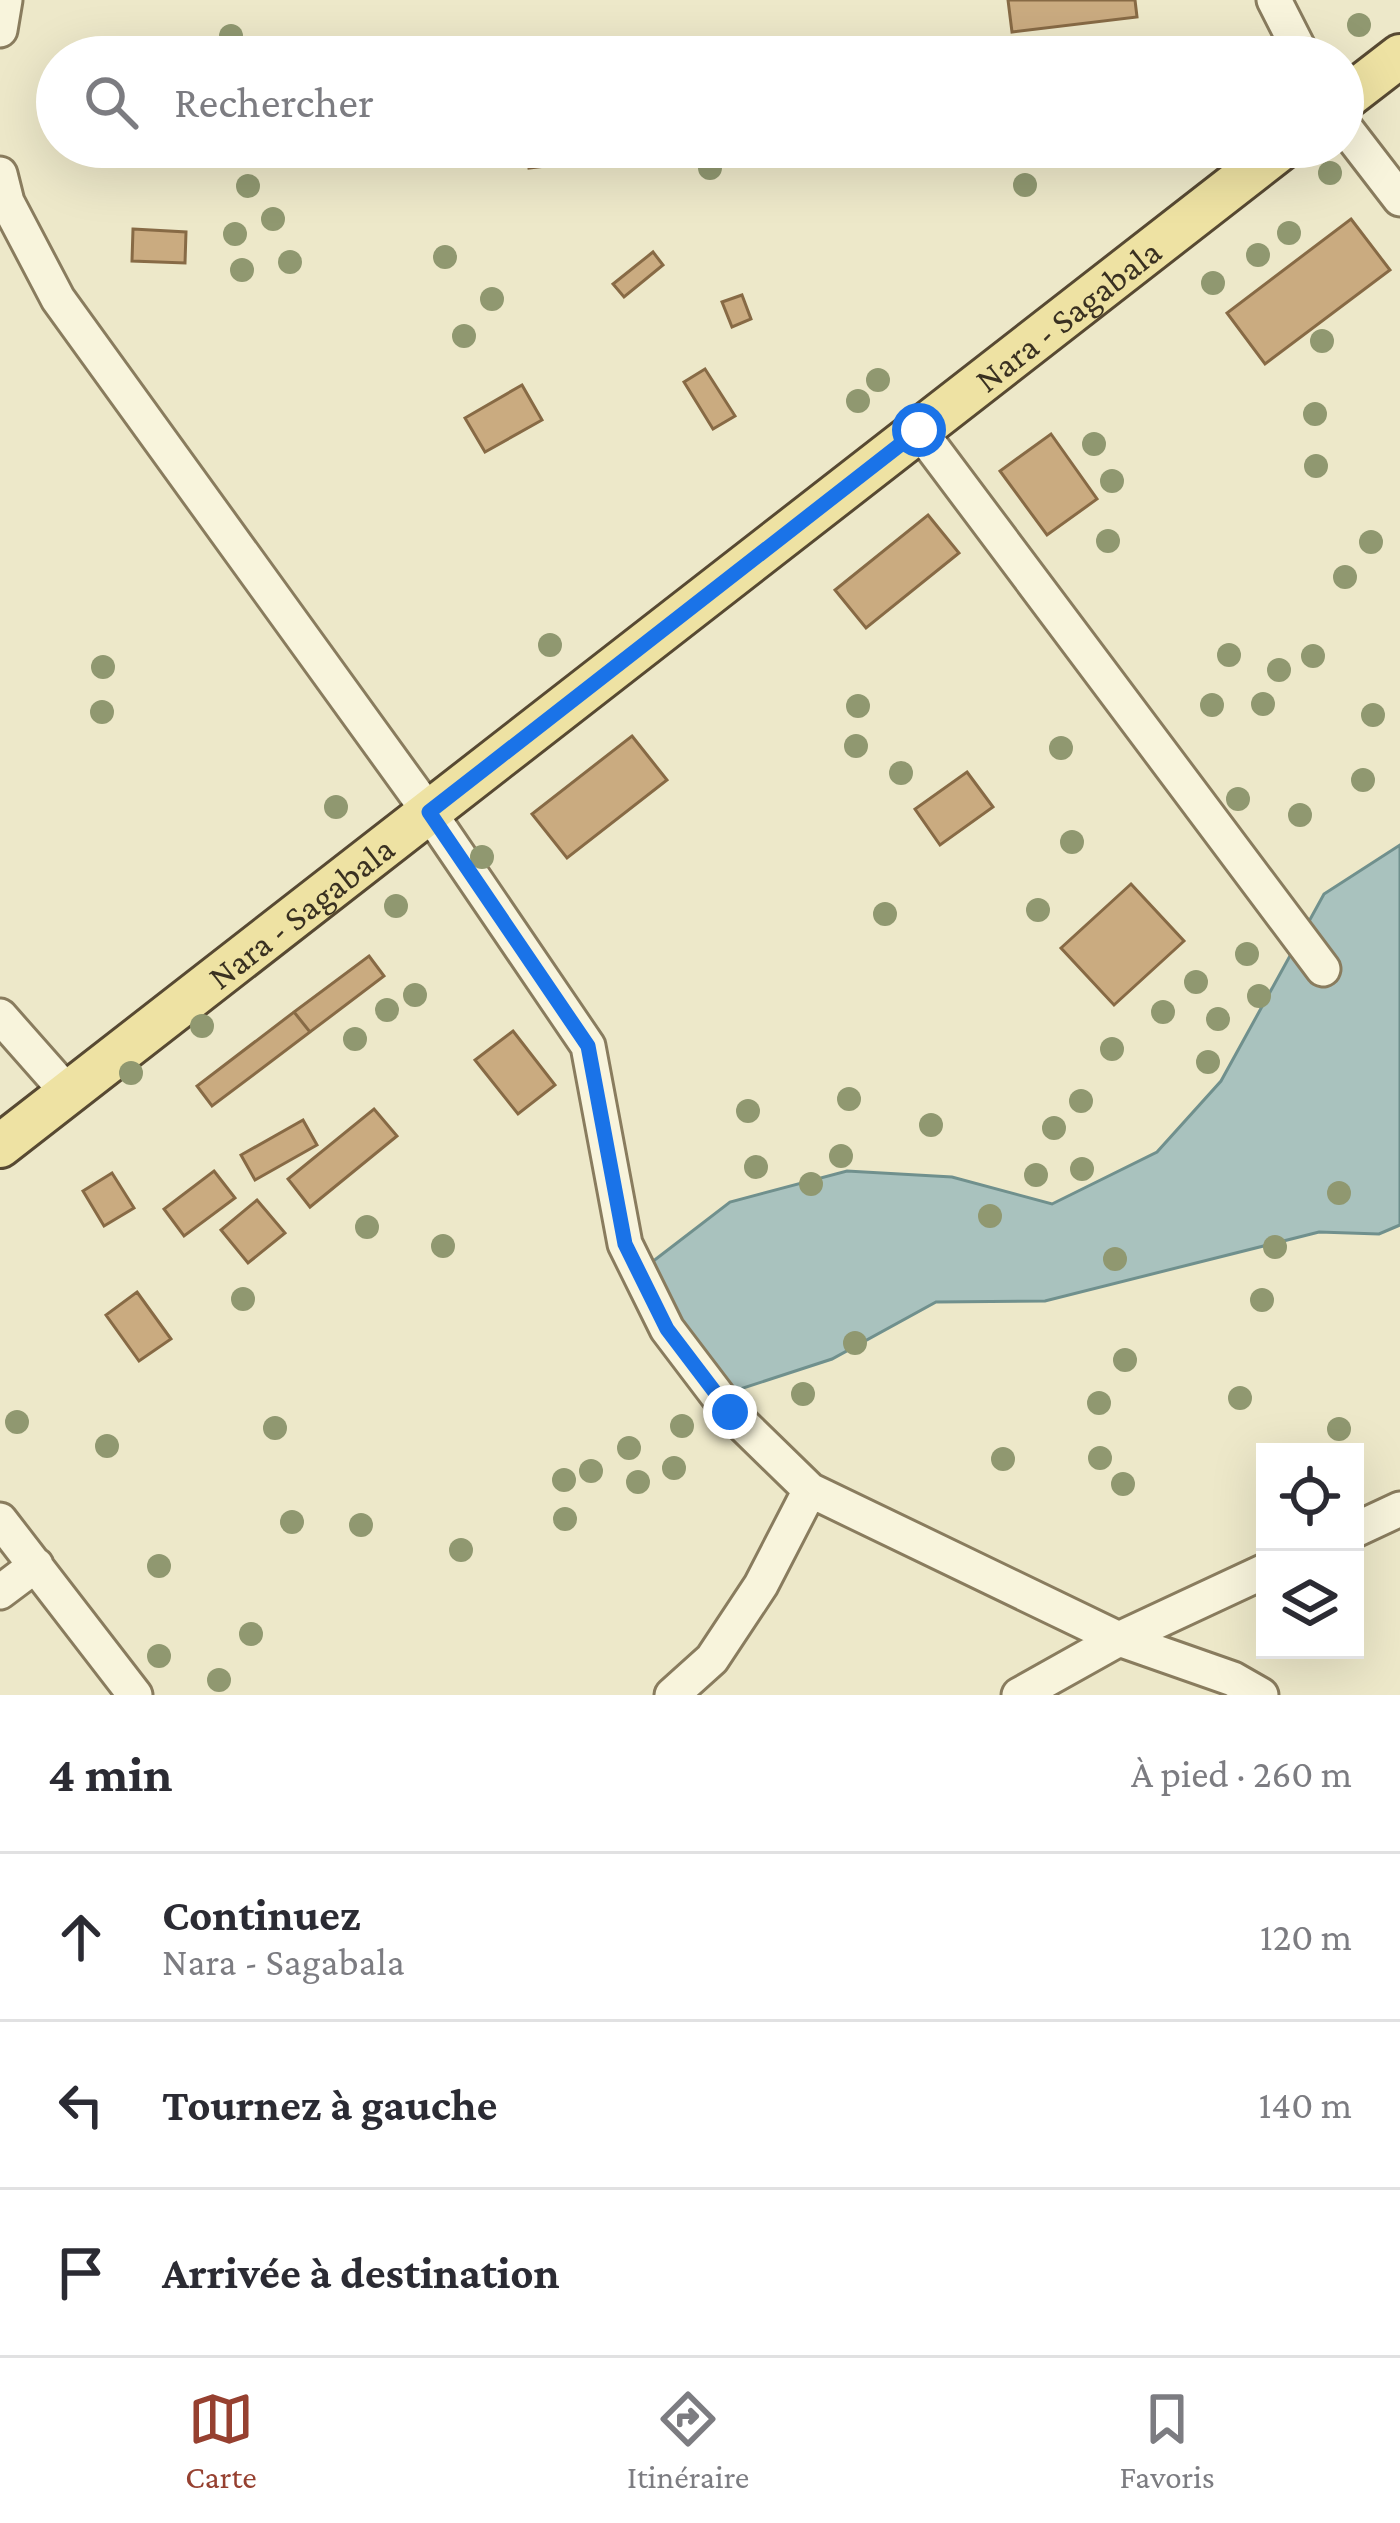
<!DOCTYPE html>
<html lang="fr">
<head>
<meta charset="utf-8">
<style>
	body { margin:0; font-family:"Crimson Pro",serif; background:#f7f7f7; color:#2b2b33 }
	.controls { position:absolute; right:36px; bottom:36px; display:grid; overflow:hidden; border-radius:0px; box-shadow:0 12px 48px #0002 }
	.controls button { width:108px; height:108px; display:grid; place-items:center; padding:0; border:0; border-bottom:3px solid #e1e1e2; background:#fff; color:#2b2b33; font:60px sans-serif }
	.stop { position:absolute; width:36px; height:36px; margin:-27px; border:9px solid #1a73e8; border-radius:50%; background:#fff }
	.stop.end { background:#1a73e8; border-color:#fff; box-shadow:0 3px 12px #0008 }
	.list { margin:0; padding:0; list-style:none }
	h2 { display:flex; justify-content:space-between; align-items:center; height:156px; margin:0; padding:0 48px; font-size:51px }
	h2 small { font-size:39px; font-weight:400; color:#7c7c81 }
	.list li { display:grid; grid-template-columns:78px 1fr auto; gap:36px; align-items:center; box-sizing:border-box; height:168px; padding:0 48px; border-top:3px solid #e1e1e2 }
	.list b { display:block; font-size:45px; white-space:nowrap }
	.list p { margin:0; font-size:39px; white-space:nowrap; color:#7c7c81 }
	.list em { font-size:39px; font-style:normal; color:#7c7c81 }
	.icon { flex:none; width:66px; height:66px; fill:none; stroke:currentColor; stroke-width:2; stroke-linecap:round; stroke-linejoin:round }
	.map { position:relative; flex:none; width:1400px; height:1695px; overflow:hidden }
	.search { position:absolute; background:#fff; box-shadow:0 12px 48px #0002; left:36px; right:36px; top:36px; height:132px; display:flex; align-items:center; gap:30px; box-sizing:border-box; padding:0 42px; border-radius:66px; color:#7c7c81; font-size:45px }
	.sheet { height:660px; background:#fff }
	nav { display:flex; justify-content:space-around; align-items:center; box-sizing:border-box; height:168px; border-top:3px solid #e1e1e2; background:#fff; font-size:33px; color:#7c7c81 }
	nav a { display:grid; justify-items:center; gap:6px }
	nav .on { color:#964030 }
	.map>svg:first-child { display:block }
</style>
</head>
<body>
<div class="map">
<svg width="1400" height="1695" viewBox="0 0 1400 1695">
	<rect width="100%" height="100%" fill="#ede8c9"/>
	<!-- water -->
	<path fill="#a9c2be" stroke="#70908d" stroke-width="3" d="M1400,845V1225L1379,1234L1319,1232L1045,1301L936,1302L832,1359L731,1392L673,1312L652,1262L730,1202L847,1171L952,1177L1052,1204L1157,1152L1221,1081L1324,894Z"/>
	<!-- building -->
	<path fill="#caab80" stroke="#876a45" stroke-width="3" d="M1008,0H1135L1137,17L1012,32Z
		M527,147H593L595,160L529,168Z
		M1351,219L1390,270L1265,364L1227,313Z
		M133,229L186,232L185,263L132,261Z
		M653,252L663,265L624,297L613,284Z
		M742,295L751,319L732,327L722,302Z
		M705,369L735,416L713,429L684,382Z
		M522,385L542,420L485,452L465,418Z
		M1051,434L1097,499L1047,535L1000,471Z
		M928,515L959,553L866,628L835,590Z
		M632,736L667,780L567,858L532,814Z
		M967,772L993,807L940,845L915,809Z
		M1131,884L1184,941L1114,1005L1061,948Z
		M369,956L384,976L310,1032L294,1012Z
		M294,1012L310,1032L212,1106L197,1086Z
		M513,1031L555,1085L518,1114L475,1060Z
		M374,1109L397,1136L310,1207L288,1179Z
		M303,1120L317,1145L255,1180L241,1155Z
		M214,1171L235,1198L184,1236L164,1209Z
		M112,1173L134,1208L104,1226L83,1191Z
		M257,1200L285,1233L248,1263L221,1230Z
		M137,1292L171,1339L139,1361L106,1315Z"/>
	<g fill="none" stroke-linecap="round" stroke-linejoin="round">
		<!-- minor casing -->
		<g stroke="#897c5e" stroke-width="39">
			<path id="minor" d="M1274,0L1303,57
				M0,30L5,0
				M1343,125L1400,199
				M0,174L7,202L58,299L429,812L588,1046L625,1244L667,1329L730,1412L810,1490L1119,1639L1233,1679L1261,1695
				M919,430L1323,969
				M0,1016L68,1093
				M0,1520L135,1695
				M1355,1530L1400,1509
				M0,1592L36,1565
				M672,1695L712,1659L761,1585L810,1490
				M1019,1695L1119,1639L1265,1571"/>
		</g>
		<!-- major casing -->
		<g stroke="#574932" stroke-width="48">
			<g id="major">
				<path d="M1343,100L1400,56"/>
				<path id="s1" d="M0,1146L1283,147"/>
			</g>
		</g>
		<!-- minor -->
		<use href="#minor" stroke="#f8f4dc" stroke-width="33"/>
		<!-- major -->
		<use href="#major" stroke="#eee2a3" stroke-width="42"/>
	</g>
	<!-- trees -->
	<g fill="#909870">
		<circle cx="1359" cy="25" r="12"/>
		<circle cx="231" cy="36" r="12"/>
		<circle cx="710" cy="168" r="12"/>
		<circle cx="1330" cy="173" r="12"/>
		<circle cx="1025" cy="185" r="12"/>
		<circle cx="248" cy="186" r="12"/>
		<circle cx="273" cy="219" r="12"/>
		<circle cx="1289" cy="233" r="12"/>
		<circle cx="235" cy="234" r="12"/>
		<circle cx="1258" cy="255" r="12"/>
		<circle cx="445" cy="257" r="12"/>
		<circle cx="290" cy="262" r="12"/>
		<circle cx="242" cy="270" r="12"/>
		<circle cx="1213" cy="283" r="12"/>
		<circle cx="492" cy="299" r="12"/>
		<circle cx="464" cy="336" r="12"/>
		<circle cx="1322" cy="341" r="12"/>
		<circle cx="878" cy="380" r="12"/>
		<circle cx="858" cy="401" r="12"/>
		<circle cx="1315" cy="414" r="12"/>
		<circle cx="1094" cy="444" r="12"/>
		<circle cx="1316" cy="466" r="12"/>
		<circle cx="1112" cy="481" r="12"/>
		<circle cx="1108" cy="541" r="12"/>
		<circle cx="1371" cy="542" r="12"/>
		<circle cx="1345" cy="577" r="12"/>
		<circle cx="550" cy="645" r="12"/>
		<circle cx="1229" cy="655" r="12"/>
		<circle cx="1313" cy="656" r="12"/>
		<circle cx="103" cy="667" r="12"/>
		<circle cx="1279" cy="670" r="12"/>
		<circle cx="1263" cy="704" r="12"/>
		<circle cx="1212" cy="705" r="12"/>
		<circle cx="858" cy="706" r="12"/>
		<circle cx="102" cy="712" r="12"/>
		<circle cx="1373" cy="715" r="12"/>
		<circle cx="856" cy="746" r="12"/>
		<circle cx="1061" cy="748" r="12"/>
		<circle cx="901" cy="773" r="12"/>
		<circle cx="1363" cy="780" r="12"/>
		<circle cx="1238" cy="799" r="12"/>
		<circle cx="336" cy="807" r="12"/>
		<circle cx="1300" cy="815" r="12"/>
		<circle cx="1072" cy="842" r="12"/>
		<circle cx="482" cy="857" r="12"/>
		<circle cx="396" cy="906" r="12"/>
		<circle cx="1038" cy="910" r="12"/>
		<circle cx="885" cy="914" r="12"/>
		<circle cx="1247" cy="954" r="12"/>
		<circle cx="1196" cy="982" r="12"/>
		<circle cx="415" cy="995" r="12"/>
		<circle cx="1259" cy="996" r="12"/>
		<circle cx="387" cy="1010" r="12"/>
		<circle cx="1163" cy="1012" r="12"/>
		<circle cx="1218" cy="1019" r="12"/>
		<circle cx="202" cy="1026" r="12"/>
		<circle cx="355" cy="1039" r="12"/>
		<circle cx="1112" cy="1049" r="12"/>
		<circle cx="1208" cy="1062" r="12"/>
		<circle cx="131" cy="1073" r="12"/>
		<circle cx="849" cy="1099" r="12"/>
		<circle cx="1081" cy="1101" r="12"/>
		<circle cx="748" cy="1111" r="12"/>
		<circle cx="931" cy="1125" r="12"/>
		<circle cx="1054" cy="1128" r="12"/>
		<circle cx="841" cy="1156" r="12"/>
		<circle cx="756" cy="1167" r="12"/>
		<circle cx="1082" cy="1169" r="12"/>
		<circle cx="1036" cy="1175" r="12"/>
		<circle cx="811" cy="1184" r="12"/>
		<circle cx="1339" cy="1193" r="12"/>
		<circle cx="990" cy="1216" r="12"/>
		<circle cx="367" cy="1227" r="12"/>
		<circle cx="443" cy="1246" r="12"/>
		<circle cx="1275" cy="1247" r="12"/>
		<circle cx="1115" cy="1259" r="12"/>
		<circle cx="243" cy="1299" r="12"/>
		<circle cx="1262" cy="1300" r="12"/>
		<circle cx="855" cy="1343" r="12"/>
		<circle cx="1125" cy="1360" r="12"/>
		<circle cx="803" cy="1394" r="12"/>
		<circle cx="1240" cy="1398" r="12"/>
		<circle cx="1099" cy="1403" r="12"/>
		<circle cx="17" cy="1422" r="12"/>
		<circle cx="682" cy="1426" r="12"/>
		<circle cx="275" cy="1428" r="12"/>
		<circle cx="1339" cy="1429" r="12"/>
		<circle cx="107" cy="1446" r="12"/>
		<circle cx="629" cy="1448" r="12"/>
		<circle cx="1100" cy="1458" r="12"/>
		<circle cx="1003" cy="1459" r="12"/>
		<circle cx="674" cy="1468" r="12"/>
		<circle cx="591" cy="1471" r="12"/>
		<circle cx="564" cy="1480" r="12"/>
		<circle cx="638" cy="1482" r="12"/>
		<circle cx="1123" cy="1484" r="12"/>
		<circle cx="565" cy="1519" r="12"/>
		<circle cx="292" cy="1522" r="12"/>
		<circle cx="361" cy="1525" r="12"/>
		<circle cx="461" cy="1550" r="12"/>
		<circle cx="159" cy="1566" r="12"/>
		<circle cx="251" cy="1634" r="12"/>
		<circle cx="159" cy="1656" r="12"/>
		<circle cx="219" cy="1680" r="12"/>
	</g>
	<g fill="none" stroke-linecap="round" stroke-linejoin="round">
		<!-- route -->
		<path stroke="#1a73e8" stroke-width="15" d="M730,1412L667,1329L625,1244L588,1046L429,812L919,430"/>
	</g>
	<g text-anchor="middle" stroke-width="9" stroke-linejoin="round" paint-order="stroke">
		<!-- street labels -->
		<g font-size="36" fill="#3a3121" stroke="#f5f1d8">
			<text dy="13" stroke="none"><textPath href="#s1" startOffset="1353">Nara - Sagabala</textPath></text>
			<text dy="13" stroke="none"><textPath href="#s1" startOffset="381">Nara - Sagabala</textPath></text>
		</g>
	</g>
</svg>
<div class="controls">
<button><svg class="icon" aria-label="locate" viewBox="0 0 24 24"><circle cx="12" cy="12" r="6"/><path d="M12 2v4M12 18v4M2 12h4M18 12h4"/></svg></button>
<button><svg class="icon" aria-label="layers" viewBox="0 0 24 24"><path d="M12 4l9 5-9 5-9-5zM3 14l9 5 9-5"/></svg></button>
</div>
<div class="stop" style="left:919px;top:430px"></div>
<div class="stop end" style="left:730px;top:1412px"></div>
<div class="search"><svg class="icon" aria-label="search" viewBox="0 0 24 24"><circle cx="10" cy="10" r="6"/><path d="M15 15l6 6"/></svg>Rechercher</div>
</div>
<section class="sheet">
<h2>4 min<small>À pied · 260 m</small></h2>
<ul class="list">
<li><svg class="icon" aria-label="ahead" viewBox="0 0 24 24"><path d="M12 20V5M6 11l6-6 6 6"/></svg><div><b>Continuez</b><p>Nara - Sagabala</p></div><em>120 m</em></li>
<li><svg class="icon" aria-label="left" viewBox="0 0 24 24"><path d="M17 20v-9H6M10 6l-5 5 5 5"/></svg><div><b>Tournez à gauche</b></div><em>140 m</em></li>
<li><svg class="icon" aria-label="arrive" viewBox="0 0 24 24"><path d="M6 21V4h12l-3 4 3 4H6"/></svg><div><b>Arrivée à destination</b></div></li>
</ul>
</section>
<nav>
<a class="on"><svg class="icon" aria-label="map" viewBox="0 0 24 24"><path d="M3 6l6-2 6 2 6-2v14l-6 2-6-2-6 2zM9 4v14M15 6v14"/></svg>Carte</a>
<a><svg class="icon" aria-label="directions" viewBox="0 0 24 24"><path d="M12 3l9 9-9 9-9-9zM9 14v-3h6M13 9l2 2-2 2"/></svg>Itinéraire</a>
<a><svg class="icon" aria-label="saved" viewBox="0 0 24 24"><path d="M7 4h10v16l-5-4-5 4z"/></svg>Favoris</a>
</nav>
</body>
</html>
